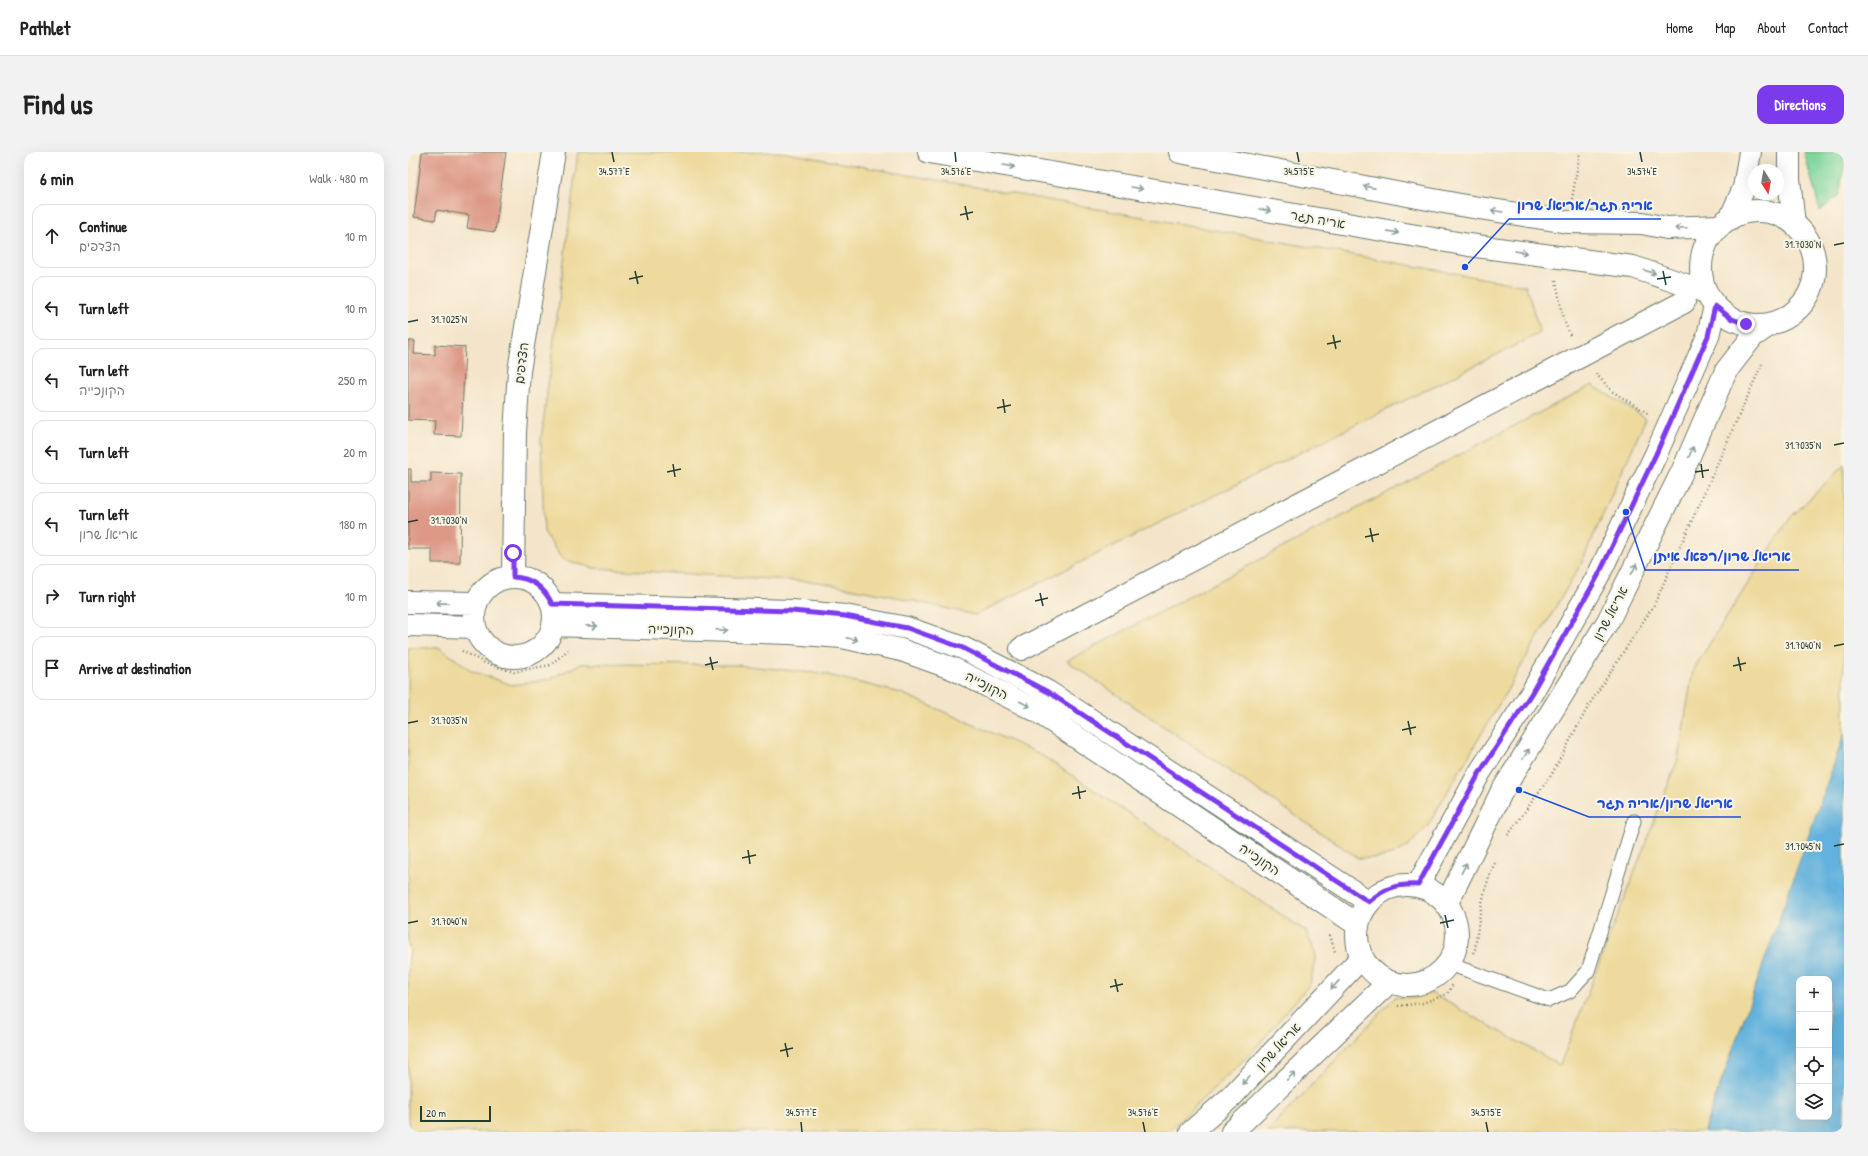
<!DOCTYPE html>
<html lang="en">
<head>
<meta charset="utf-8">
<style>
	body { margin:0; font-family:"Patrick Hand","Playpen Sans Hebrew",sans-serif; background:#f2f2f2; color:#222 }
	.controls { position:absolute; right:12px; bottom:12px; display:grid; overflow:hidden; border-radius:8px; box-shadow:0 4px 16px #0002 }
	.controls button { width:36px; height:36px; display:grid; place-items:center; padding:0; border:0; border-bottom:1px solid #e0e0e0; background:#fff; color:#222; font:20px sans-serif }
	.compass { position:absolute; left:1340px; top:12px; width:36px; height:36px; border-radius:50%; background:#fff; box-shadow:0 4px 16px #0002; rotate:169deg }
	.scale { position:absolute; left:12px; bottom:10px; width:71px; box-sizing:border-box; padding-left:4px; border:2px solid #1f3d34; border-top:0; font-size:11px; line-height:14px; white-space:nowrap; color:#1f3d34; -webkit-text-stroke:3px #fcf5e5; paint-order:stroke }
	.stop { position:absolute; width:12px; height:12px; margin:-9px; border:3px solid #7c3aed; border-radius:50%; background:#fff }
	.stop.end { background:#7c3aed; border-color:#fff; box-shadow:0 1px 4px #0008 }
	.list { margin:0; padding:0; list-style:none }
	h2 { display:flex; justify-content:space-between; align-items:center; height:52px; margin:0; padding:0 16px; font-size:17px }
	h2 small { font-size:13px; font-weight:400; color:#767676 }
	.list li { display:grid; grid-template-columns:26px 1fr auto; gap:12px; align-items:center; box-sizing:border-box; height:64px; margin:0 8px 8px; padding:0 8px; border:1px solid #e0e0e0; border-radius:12px }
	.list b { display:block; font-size:15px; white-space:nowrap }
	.list p { margin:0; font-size:13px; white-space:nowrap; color:#767676 }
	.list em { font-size:13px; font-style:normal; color:#767676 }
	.icon { flex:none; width:22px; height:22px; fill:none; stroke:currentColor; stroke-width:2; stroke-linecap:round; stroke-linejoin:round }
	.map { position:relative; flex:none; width:1436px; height:980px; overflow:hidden; border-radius:12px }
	header { display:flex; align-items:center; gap:24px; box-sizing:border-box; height:56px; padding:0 20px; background:#fff; border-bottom:1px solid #e0e0e0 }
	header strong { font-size:19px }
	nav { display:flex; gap:22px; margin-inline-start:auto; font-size:14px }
	.intro { display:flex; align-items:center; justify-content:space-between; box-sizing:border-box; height:96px; padding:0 24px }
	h1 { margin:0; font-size:28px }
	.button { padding:10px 18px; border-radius:12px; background:#7c3aed; color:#fff; font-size:14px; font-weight:700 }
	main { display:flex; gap:24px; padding:0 24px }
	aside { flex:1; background:#fff; border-radius:12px; box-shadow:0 4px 16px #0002 }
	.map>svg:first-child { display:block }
</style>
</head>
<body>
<header>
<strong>Pathlet</strong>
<nav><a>Home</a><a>Map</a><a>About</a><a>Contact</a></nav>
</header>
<div class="intro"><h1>Find us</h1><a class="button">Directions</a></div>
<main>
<aside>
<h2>6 min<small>Walk · 480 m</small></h2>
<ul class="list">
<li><svg class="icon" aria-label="ahead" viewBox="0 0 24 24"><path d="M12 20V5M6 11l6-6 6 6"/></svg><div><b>Continue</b><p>הצדפים</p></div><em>10 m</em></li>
<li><svg class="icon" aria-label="left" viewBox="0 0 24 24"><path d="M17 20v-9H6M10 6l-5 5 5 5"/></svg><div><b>Turn left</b></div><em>10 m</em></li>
<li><svg class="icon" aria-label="left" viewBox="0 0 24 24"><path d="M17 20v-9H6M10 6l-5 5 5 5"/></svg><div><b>Turn left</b><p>הקונכייה</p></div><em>250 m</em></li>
<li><svg class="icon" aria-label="left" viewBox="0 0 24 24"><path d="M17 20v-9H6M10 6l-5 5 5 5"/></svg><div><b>Turn left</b></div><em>20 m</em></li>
<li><svg class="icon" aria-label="left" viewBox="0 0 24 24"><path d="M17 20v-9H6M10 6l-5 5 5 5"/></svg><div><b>Turn left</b><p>אריאל שרון</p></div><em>180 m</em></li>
<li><svg class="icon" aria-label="right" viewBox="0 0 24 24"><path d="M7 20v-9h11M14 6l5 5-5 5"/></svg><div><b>Turn right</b></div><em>10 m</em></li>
<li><svg class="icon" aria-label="arrive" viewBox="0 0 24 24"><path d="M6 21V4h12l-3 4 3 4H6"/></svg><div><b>Arrive at destination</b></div></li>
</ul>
</aside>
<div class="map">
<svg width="1436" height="980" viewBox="0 0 1436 980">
	<rect width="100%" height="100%" fill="#fcf5e5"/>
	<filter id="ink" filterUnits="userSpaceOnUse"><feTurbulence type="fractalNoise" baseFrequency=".025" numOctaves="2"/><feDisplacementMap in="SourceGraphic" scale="8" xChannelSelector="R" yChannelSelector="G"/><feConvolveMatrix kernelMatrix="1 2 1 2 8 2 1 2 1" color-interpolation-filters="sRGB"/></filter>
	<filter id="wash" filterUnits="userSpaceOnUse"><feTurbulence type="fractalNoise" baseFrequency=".012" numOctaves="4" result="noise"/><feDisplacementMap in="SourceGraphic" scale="16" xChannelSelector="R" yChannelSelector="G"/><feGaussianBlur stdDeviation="0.9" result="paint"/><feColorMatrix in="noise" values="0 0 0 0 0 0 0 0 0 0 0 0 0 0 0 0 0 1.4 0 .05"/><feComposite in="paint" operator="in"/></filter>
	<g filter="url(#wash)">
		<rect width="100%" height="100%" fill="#f4e5ca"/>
		<!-- green -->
		<path fill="#7cd59a" stroke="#4e8967" d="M1396,0H1436V14L1431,43L1412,59Z"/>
		<!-- sand -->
		<path fill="#eeda9e" stroke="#868c69" d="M170,0H373L1118,134L1132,181L567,463L493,446L410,430L185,416L154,407L136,380L133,288Z
			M1184,233L1238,266L1173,412L1019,675C994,701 987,707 950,706L659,509Z
			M1436,313V588L1295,980H859L987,845L1005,846L1023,841L1152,913L1270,607L1285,518L1381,367Z
			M0,496H32L64,519L104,533L142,527L172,512L329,513L416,522L493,541L630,601L898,779L908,803L902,832L846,898L760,980H0V817L2,799L0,791Z"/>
		<!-- water -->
		<path fill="#63b2dd" stroke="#417888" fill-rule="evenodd" d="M1436,583V980H1296ZM1391,827H1421V965H1391Z"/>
		<g id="blocks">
			<!-- building -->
			<path fill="#dd9986" d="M14,0H98L87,80L59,76L61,63L29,58L27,68L6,65Z
				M0,189H7L6,202L27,203V193L57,195L53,284L26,283L27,269L0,268Z
				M0,317H3V330H23V321L53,322L52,411H24V397H0Z"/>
		</g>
	</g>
	<g filter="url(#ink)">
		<use href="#blocks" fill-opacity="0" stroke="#6a7868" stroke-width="1"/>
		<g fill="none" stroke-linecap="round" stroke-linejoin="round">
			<!-- lane casing -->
			<g stroke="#6a7868" stroke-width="15">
				<path id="lane" d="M1041,812L1141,848L1162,839L1180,819L1226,669"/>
			</g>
			<!-- street casing -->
			<g stroke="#6a7868" stroke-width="24">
				<path id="street" d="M105,425L107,280L111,219L146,0
					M66 465a40 40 0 1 1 80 0a40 40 0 1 1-80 0Z
					M0,450L68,451
					M144,452L384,459L437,464L499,476L555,496L640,540L961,750
					M0,473L67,475
					M145,473L382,481L434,485L493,498L546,517L629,559L950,773
					M613,497L1276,150"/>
			</g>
			<!-- secondary casing -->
			<g stroke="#6a7868" stroke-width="24">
				<path id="secondary" d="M521,0L1061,93L1225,115L1298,140
					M772,0L1052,53L1160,70L1234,71L1259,76L1312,74
					M1381,0V27L1386,72
					M1293 116a57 57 0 1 1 114 0a57 57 0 1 1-114 0Z
					M1322,67L1336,36L1342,0
					M949 783a50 50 0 1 1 100 0a50 50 0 1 1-100 0Z
					M1010,733L1072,620L1123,542L1191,422L1248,302L1300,184L1307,154
					M1039,751L1093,641L1200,469L1275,318L1318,219L1345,184L1363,172
					M783,980L823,945L954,805
					M824,980L981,830"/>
			</g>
			<!-- path -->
			<path stroke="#6a7868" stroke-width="2.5" stroke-dasharray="1 3" stroke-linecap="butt" d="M1164,47L1172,0
				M1148,128L1155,166L1162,183
				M1188,222L1205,240L1241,262
				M54,499L77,511L106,520L142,513L160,498
				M1100,683L1144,622L1181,553L1246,453L1354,212
				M922,783L927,800
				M1065,801L1067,797C1071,767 1074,738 1087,711
				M990,854L1015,851L1039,842L1045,832"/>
			<!-- lane -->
			<use href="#lane" stroke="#fff" stroke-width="13"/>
			<!-- street -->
			<use href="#street" stroke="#fff" stroke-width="22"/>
			<!-- secondary -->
			<use href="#secondary" stroke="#fff" stroke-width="22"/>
		</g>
		<!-- one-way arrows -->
		<defs><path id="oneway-shaft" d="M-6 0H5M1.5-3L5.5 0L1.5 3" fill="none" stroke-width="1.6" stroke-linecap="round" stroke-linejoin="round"/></defs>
		<g stroke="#8f9e9a">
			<use href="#oneway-shaft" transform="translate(601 14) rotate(10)"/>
			<use href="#oneway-shaft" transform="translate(961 35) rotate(-169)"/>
			<use href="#oneway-shaft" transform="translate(729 36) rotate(10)"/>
			<use href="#oneway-shaft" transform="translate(857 58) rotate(10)"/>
			<use href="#oneway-shaft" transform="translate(1089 59) rotate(-171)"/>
			<use href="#oneway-shaft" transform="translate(1273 76) rotate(178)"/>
			<use href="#oneway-shaft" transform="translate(985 80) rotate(10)"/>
			<use href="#oneway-shaft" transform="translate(1113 100) rotate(8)"/>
			<use href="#oneway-shaft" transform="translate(1242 120) rotate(16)"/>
			<use href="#oneway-shaft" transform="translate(1283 300) rotate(-67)"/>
			<use href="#oneway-shaft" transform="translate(1226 417) rotate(-64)"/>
			<use href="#oneway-shaft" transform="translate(34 451) rotate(-179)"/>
			<use href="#oneway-shaft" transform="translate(184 474) rotate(2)"/>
			<use href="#oneway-shaft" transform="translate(314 478) rotate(2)"/>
			<use href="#oneway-shaft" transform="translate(444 487) rotate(12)"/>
			<use href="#oneway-shaft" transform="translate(617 552) rotate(27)"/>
			<use href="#oneway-shaft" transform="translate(1118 602) rotate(-58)"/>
			<use href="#oneway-shaft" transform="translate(1056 716) rotate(-63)"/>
			<use href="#oneway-shaft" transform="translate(927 833) rotate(133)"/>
			<use href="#oneway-shaft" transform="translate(883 924) rotate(-44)"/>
			<use href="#oneway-shaft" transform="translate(838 928) rotate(133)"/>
		</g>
	</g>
	<g fill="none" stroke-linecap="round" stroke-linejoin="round" filter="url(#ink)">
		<!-- route -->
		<path stroke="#7c3aed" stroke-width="5" d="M105,401V425C124,426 136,435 144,452L384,459L437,464L499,476L555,496L640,540L961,750C976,736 989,732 1010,733L1072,620L1123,542L1191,422L1248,302L1300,184L1307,154L1324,167L1338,172"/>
	</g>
	<!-- ticks -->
	<path fill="none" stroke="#1f3d34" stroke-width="1.5" d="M204,0L206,10M547,0L548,10M889,0L891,10M1232,0L1234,10M557,54L560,68M552,63L565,60M1426,93L1436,91M227,119L230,132M1255,119L1258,133M221,127L235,124M1249,127L1263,125M0,170L10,168M925,183L928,197M919,192L933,189M595,247L597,261M589,256L603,253M1426,293L1436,291M265,312L267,325M1293,312L1295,326M259,320L273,317M1287,320L1301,318M0,370L10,368M962,376L965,390M957,385L971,382M632,441L635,454M627,449L640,446M1426,494L1436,492M302,505L305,518M1330,505L1333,519M297,513L310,510M1325,514L1338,511M1000,569L1003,583M0,571L10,569M994,578L1008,575M670,634L672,647M664,642L678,639M1426,694L1436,692M340,698L342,712M334,706L348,703M1037,763L1040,776M0,771L10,769M1032,771L1046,768M707,827L710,840M702,835L715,832M377,891L380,905M372,899L385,896M393,970L394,980M735,970L737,980M1078,970L1080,980"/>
	<g text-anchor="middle" stroke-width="4" stroke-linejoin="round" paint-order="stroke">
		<!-- street labels -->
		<g font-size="13" fill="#1f3d34" stroke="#fcf5e5">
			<text transform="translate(910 67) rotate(10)" y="5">אריה תגר</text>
			<text transform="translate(113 211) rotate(-83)" y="5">הצדפים</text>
			<text transform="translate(1202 461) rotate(-62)" y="5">אריאל שרון</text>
			<text transform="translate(263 477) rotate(2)" y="5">הקונכייה</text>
			<text transform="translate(579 533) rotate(27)" y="5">הקונכייה</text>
			<text transform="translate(852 707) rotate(34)" y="5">הקונכייה</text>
			<text transform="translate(870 894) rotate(-47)" y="5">אריאל שרון</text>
		</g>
	</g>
	<g font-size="10" text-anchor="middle" fill="#1f3d34" stroke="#fcf5e5" stroke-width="4" stroke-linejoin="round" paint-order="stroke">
		<text x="206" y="23">34.577°E</text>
		<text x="548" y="23">34.576°E</text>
		<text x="891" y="23">34.575°E</text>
		<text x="1234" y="23">34.574°E</text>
		<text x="1395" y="96">31.7030°N</text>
		<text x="41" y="171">31.7025°N</text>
		<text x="1395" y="297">31.7035°N</text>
		<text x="41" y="372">31.7030°N</text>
		<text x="1395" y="497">31.7040°N</text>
		<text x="41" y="572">31.7035°N</text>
		<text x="1395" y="698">31.7045°N</text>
		<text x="41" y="773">31.7040°N</text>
		<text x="393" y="964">34.577°E</text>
		<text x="735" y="964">34.576°E</text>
		<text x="1078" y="964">34.575°E</text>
	</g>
	<!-- callouts -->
	<path fill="none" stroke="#1d4ed8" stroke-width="1.5" d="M1057 115L1101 67H1253M1218 360L1237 418H1391M1111 638L1181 665H1333"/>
	<g fill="#1d4ed8" stroke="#fcf5e5" stroke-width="1.5">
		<circle cx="1057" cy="115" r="4"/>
		<circle cx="1218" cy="360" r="4"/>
		<circle cx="1111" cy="638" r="4"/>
	</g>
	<g font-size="14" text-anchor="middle" font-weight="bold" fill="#1d4ed8" stroke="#fcf5e5" stroke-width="4" stroke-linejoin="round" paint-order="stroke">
		<text x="1177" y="58">אריה תגר/אריאל שרון</text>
		<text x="1314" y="409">אריאל שרון/רפאל איתן</text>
		<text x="1257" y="656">אריאל שרון/אריה תגר</text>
	</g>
</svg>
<div class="controls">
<button>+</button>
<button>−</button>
<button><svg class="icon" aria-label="locate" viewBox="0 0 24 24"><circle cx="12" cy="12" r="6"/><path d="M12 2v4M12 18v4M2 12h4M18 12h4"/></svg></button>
<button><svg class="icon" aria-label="layers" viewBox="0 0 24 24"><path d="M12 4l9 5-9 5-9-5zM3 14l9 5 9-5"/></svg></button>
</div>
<svg class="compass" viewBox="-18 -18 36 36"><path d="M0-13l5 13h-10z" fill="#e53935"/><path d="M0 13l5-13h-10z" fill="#767676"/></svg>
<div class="scale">20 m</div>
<div class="stop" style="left:105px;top:401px"></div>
<div class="stop end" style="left:1338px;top:172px"></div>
</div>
</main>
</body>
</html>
